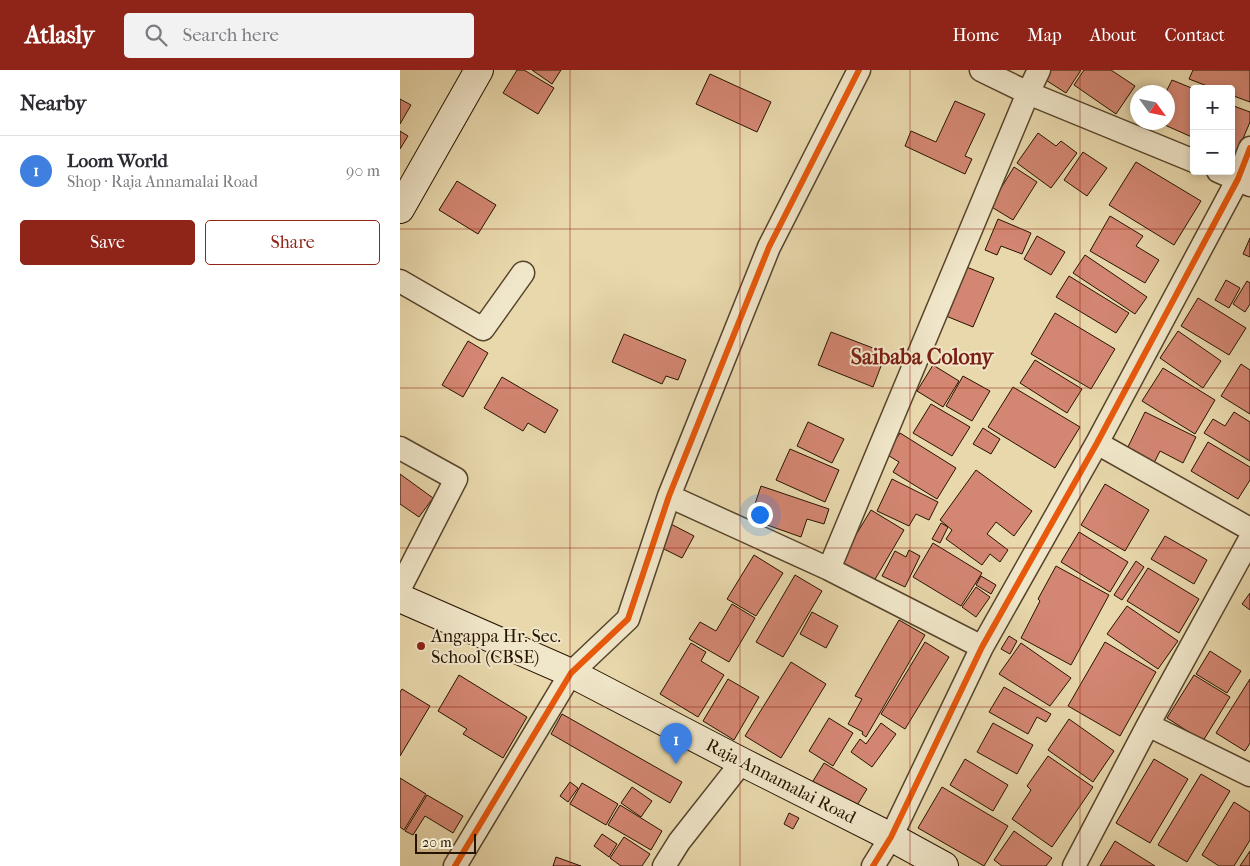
<!DOCTYPE html>
<html lang="en">
<head>
<meta charset="utf-8">
<style>
	body { margin:0; font-family:"IM FELL French Canon",serif; background:#f2f2f3; color:#2b2b33 }
	.controls { position:absolute; right:15px; top:15px; display:grid; overflow:hidden; border-radius:5px; box-shadow:0 2px 8px #0003 }
	.controls button { width:45px; height:45px; display:grid; place-items:center; padding:0; border:0; border-bottom:1px solid #e1e1e2; background:#fff; color:#2b2b33; font:25px sans-serif }
	.compass { position:absolute; left:730px; top:15px; width:45px; height:45px; border-radius:50%; background:#fff; box-shadow:0 2px 8px #0003; rotate:123deg }
	.scale { position:absolute; left:15px; bottom:12px; width:61px; box-sizing:border-box; padding-left:5px; border:2px solid #271300; border-top:0; font-size:14px; line-height:18px; white-space:nowrap; color:#271300; -webkit-text-stroke:4px #f0e6c9; paint-order:stroke }
	.you { position:absolute; left:359px; top:444px; width:18px; height:18px; margin:-12px; border:4px solid #fff; border-radius:50%; background:#1a73e8; box-shadow:0 0 0 8px #1a73e833 }
	.badge { display:grid; place-items:center; width:32px; height:32px; border-radius:50%; background:#8f2418; color:#fff; font-size:16px; font-weight:700 }
	.pin { position:absolute; translate:-50% -41px; filter:drop-shadow(0 1px 2px #0008) }
	.pin::after { content:''; position:absolute; top:26px; width:18px; height:15px; background:inherit; clip-path:polygon(0 0,100% 0,50% 100%) }
	.list { margin:0; padding:0; list-style:none }
	h2 { display:flex; justify-content:space-between; align-items:center; height:65px; margin:0; padding:0 20px; font-size:21px }
	h2 small { font-size:16px; font-weight:400; color:#7c7c81 }
	.list li { display:grid; grid-template-columns:32px 1fr auto; gap:15px; align-items:center; box-sizing:border-box; height:70px; padding:0 20px; border-top:1px solid #e1e1e2 }
	.list b { display:block; font-size:19px; white-space:nowrap }
	.list p { margin:0; font-size:16px; white-space:nowrap; color:#7c7c81 }
	.list em { font-size:16px; font-style:normal; color:#7c7c81 }
	.actions { display:flex; gap:10px; padding:15px 20px }
	.actions a { flex:1; padding:11px 0; border:1px solid #8f2418; border-radius:5px; text-align:center; font-size:18px; color:#8f2418 }
	.actions .main { background:#8f2418; color:#fff }
	.icon { flex:none; width:28px; height:28px; fill:none; stroke:currentColor; stroke-width:2; stroke-linecap:round; stroke-linejoin:round }
	.map { position:relative; flex:none; width:850px; height:796px; overflow:hidden }
	header { display:flex; align-items:center; gap:30px; box-sizing:border-box; height:70px; padding:0 25px; background:#8f2418; color:#fff }
	header strong { font-size:24px }
	nav { display:flex; gap:28px; margin-inline-start:auto; font-size:18px }
	.search { width:350px; height:45px; background:#f2f2f3; display:flex; align-items:center; gap:12px; box-sizing:border-box; padding:0 18px; border-radius:5px; color:#7c7c81; font-size:19px }
	main { display:flex }
	aside { flex:1; background:#fff }
	.map>svg:first-child { display:block }
</style>
</head>
<body>
<header>
<strong>Atlasly</strong>
<div class="search"><svg class="icon" aria-label="search" viewBox="0 0 24 24"><circle cx="10" cy="10" r="6"/><path d="M15 15l6 6"/></svg>Search here</div>
<nav><a>Home</a><a>Map</a><a>About</a><a>Contact</a></nav>
</header>
<main>
<aside>
<h2>Nearby<small></small></h2>
<ul class="list">
<li><span class="badge" style="background:#3f7fe0">1</span><div><b>Loom World</b><p>Shop · Raja Annamalai Road</p></div><em>90 m</em></li>
</ul>
<div class="actions"><a class="main">Save</a><a>Share</a></div>
</aside>
<div class="map">
<svg width="850" height="796" viewBox="0 0 850 796">
	<rect width="100%" height="100%" fill="#e8d8ac"/>
	<filter id="stains"><feTurbulence type="fractalNoise" baseFrequency=".004" numOctaves="4"/><feColorMatrix values="0 0 0 0 .2 0 0 0 0 .09 0 0 0 0 .02 0 0 0 .5 -.17"/></filter>
	<radialGradient id="worn" r=".72"><stop offset=".6" stop-color="#630" stop-opacity="0"/><stop offset="1" stop-color="#630" stop-opacity=".3"/></radialGradient>
	<!-- building -->
	<path fill="#d38672" stroke="#271300" d="M117,0H124L154,18L138,44L103,23Z
		M132,0H161L152,14Z
		M646,0H681L666,23L641,7Z
		M684,0H711L735,16L716,44L674,15Z
		M793,0H850V32L831,25V19H815L789,9Z
		M310,4L371,32L357,62L296,34Z
		M772,10L794,19V68L758,52H768L766,22Z
		M0,29L11,35L0,54Z
		M555,31L585,44L565,86L572,89L565,104L505,76L511,61L536,72Z
		M831,35L850,42V52L836,85L831,83Z
		M0,61L8,66L0,79Z
		M638,63L656,76L661,71L677,83L651,118L617,93Z
		M683,82L707,98L687,126L664,110Z
		M736,92L801,131L774,175L709,135Z
		M614,97L637,112L613,150L590,136Z
		M57,111L96,135L78,164L39,140Z
		M710,146L743,166L736,176L759,190L745,213L690,181Z
		M598,149L631,163L622,184L601,176L597,185L585,180Z
		M637,166L665,182L651,205L624,189Z
		M850,168V187L843,184Z
		M685,185L747,227L735,244L673,203Z
		M559,194L594,208L573,257L546,246Z
		M669,206L729,243L716,263L656,227Z
		M826,210L840,218L829,238L815,230Z
		M847,211L850,213V234L845,242L833,234Z
		M798,228L846,258L829,285L781,256Z
		M655,243L715,279L691,319L631,284Z
		M778,261L821,291L803,318L760,288Z
		M431,262L486,283L473,317L418,295Z
		M224,264L286,290L278,310L266,306L262,314L212,292Z
		M68,271L88,283L63,327L42,315Z
		M635,290L682,319L667,343L620,313Z
		M841,294L850,300V344L821,326Z
		M533,295L559,311L543,337L517,321Z
		M763,298L815,330L795,364L742,331Z
		M563,306L590,321L572,351L546,336Z
		M102,307L158,340L145,363L128,353L123,361L84,338Z
		M613,317L680,357L655,398L588,357Z
		M531,334L570,357L552,386L513,363Z
		M745,342L796,367L783,393L760,381L753,395L726,381Z
		M834,342L850,352V391L804,363L813,349L825,356Z
		M408,352L444,369L432,393L397,376Z
		M583,358L600,369L591,384L573,374Z
		M500,363L556,398L537,429L493,402L499,392L486,384Z
		M808,372L850,397V410L838,429L791,401Z
		M390,379L439,400L425,432L376,410Z
		M576,400L632,441L614,466L596,452L587,464L608,480L600,492L590,484L582,495L546,469L552,460L540,450Z
		M0,404L33,428L19,447L0,434Z
		M492,409L538,432L529,450L516,444L509,456L477,441Z
		M705,414L749,440L725,481L681,455Z
		M361,416L429,439L424,454L407,449L401,467L350,449Z
		M471,440L504,460L474,511L440,491Z
		M269,453L294,466L282,488L258,476Z
		M541,453L548,457L540,473L532,469Z
		M679,462L728,492L710,522L661,492Z
		M765,466L807,490L794,514L751,489Z
		M533,473L582,503L561,536L513,507Z
		M509,480L520,486L505,517L482,506L495,481L506,487Z
		M354,485L383,503L356,546L327,529Z
		M736,491L744,497L722,530L714,525Z
		M656,496L709,525L671,595L621,568L640,531L638,529Z
		M748,498L799,529L779,563L727,531Z
		M395,505L422,521L383,587L356,572Z
		M581,506L596,515L591,524L576,515Z
		M576,517L590,527L576,547L562,537Z
		M850,523V540L842,534Z
		M332,534L355,548L329,592L289,569L300,552L316,561Z
		M727,536L778,571L758,599L707,564Z
		M412,542L438,556L426,578L400,564Z
		M499,550L525,565L466,667L462,664L463,662L448,654L462,629L455,626Z
		M609,566L617,571L610,584L601,579Z
		M525,572L549,587L505,659L481,644Z
		M705,572L756,602L720,666L668,636Z
		M291,573L306,582L301,591L324,605L298,647L260,624Z
		M621,573L671,608L650,636L599,604Z
		M810,581L841,601L827,623L796,604Z
		M391,592L426,614L381,688L345,666Z
		M59,605L127,647L103,688L63,664L67,659L38,641Z
		M794,605L830,627L803,671L767,648Z
		M328,609L359,627L334,670L303,651Z
		M850,609V673L845,681L816,663Z
		M604,617L651,644L646,652L637,647L628,664L589,642Z
		M2,619L30,636L0,686V622Z
		M162,644L282,712L270,733L151,664Z
		M429,648L453,663L433,696L409,681Z
		M669,649L714,681L693,712L648,680Z
		M481,653L496,664L472,697L451,682L460,669L466,674Z
		M593,653L633,675L617,704L577,682Z
		M648,686L693,717L652,777L612,749L631,720L627,716Z
		M565,689L608,715L593,741L550,715Z
		M754,689L788,709L750,773L716,753Z
		M424,693L467,719L453,742L410,716Z
		M801,704L830,721L787,792L758,775Z
		M0,708L26,724L4,760L0,757Z
		M170,712L178,718L168,732L160,726Z
		M182,713L218,734L206,755L170,734Z
		M232,717L252,731L241,747L221,733Z
		M542,717L608,756L584,796L518,758Z
		M27,725L63,746L53,763L25,746L13,765L5,761Z
		M834,732L850,742V770L834,796H819L802,785Z
		M220,735L262,761L251,780L208,755Z
		M389,743L399,748L393,759L384,754Z
		M614,761L652,788L646,796H602L594,790Z
		M202,764L217,774L209,787L194,776Z
		M224,767L250,784L242,796H221L210,788Z
		M715,771L755,796H700Z
		M850,781V796H840Z
		M156,787L181,796H153Z"/>
	<g fill="none" stroke-linecap="round" stroke-linejoin="round">
		<!-- street casing -->
		<g stroke="#57442b" stroke-width="25">
			<path id="street" d="M581,0L628,23L794,91
				M818,101L850,115
				M0,211L83,259L123,203
				M697,373L850,459
				M0,378L56,409L0,518
				M269,426L429,499L628,23L639,0
				M429,499L582,577
				M748,655L850,705
				M55,796L171,603L228,549L269,426L369,177L459,0
				M264,796L279,772L342,692
				M473,796L491,767L582,577L697,373L838,109L850,78
				M674,796L748,655L850,469"/>
		</g>
		<!-- secondary casing -->
		<g stroke="#271300" stroke-width="30">
			<path id="secondary" d="M0,139L79,0
				M0,528L171,603L342,692L491,767L544,796"/>
		</g>
		<!-- street -->
		<use href="#street" stroke="#f0e6c9" stroke-width="22"/>
		<!-- secondary -->
		<use href="#secondary" stroke="#f0e6c9" stroke-width="28"/>
		<!-- cycleway casing -->
		<g stroke="#f0e6c9" stroke-width="9">
			<path id="cycleway" d="M55,796L171,603L228,549L269,426L369,177L459,0
				M473,796L491,767L582,577L697,373L838,109L850,78"/>
		</g>
		<!-- cycleway -->
		<use href="#cycleway" stroke="#e8590c" stroke-width="6"/>
	</g>
	<!-- grid -->
	<path fill="none" stroke="#8f2418" stroke-width="1" stroke-opacity="0.55" d="M170,0V796M340,0V796M510,0V796M680,0V796M0,159H850M0,318H850M0,478H850M0,637H850"/>
	<!-- markers -->
	<circle fill="#8f2418" stroke="#f0e6c9" stroke-width="2" cx="21" cy="576" r="5"/>
	<g text-anchor="middle" stroke-width="4" stroke-linejoin="round" paint-order="stroke">
		<!-- poi labels -->
		<g font-size="18" fill="#271300" stroke="#f0e6c9" text-anchor="start">
			<text x="31" y="572">Angappa Hr. Sec.<tspan x="31" dy="21">School (CBSE)</tspan></text>
		</g>
		<!-- street labels -->
		<g font-size="18" fill="#271300" stroke="#f0e6c9">
			<text transform="translate(381 711) rotate(27)" y="6">Raja Annamalai Road</text>
		</g>
		<!-- district labels -->
		<g font-size="22" font-weight="bold" fill="#7a1f14" stroke="#f0e6c9">
			<text x="522" y="294">Saibaba Colony</text>
		</g>
	</g>
	<rect width="100%" height="100%" filter="url(#stains)"/>
	<rect width="100%" height="100%" fill="url(#worn)"/>
</svg>
<div class="controls">
<button>+</button>
<button>−</button>
</div>
<svg class="compass" viewBox="-18 -18 36 36"><path d="M0-13l5 13h-10z" fill="#e53935"/><path d="M0 13l5-13h-10z" fill="#7c7c81"/></svg>
<div class="scale">20 m</div>
<div class="you"></div>
<div class="pin badge" style="left:276px;top:694px;background:#3f7fe0">1</div>
</div>
</main>
</body>
</html>
